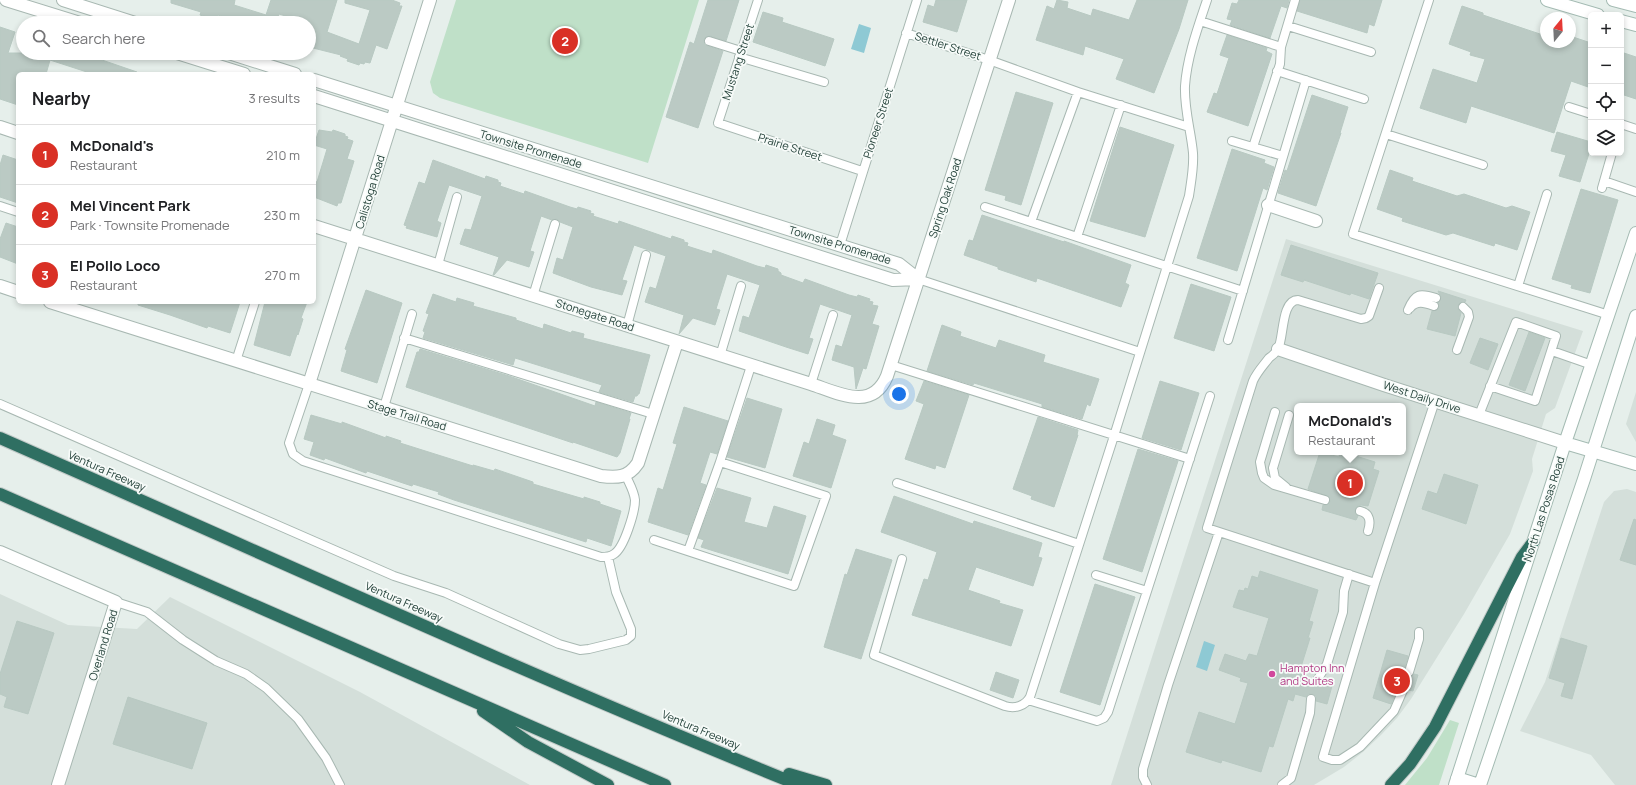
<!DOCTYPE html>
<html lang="en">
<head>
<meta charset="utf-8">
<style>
	body { margin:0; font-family:Manrope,sans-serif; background:#f6f6f6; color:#202124 }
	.controls { position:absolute; right:12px; top:12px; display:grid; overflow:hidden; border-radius:6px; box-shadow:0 2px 6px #0003 }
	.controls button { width:36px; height:36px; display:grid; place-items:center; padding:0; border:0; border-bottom:1px solid #e0e0e0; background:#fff; color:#202124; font:20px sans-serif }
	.compass { position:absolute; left:1540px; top:12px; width:36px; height:36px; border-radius:50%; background:#fff; box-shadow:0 2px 6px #0003; rotate:18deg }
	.you { position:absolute; left:899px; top:394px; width:14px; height:14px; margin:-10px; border:3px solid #fff; border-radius:50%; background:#1a73e8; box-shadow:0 0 0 6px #1a73e833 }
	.badge { display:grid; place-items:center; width:26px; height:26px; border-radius:50%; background:#d93025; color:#fff; font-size:13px; font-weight:700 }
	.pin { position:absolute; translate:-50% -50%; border:2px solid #fff; box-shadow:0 1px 4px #0006 }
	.popup { position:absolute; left:1294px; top:403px; width:112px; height:52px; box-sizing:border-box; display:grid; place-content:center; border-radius:6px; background:#fff; filter:drop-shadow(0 1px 3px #0005); font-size:13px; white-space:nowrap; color:#757577 }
	.popup b { font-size:15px; color:#202124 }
	.popup::after { content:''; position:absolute; left:50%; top:100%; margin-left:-8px; border:8px solid transparent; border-top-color:#fff }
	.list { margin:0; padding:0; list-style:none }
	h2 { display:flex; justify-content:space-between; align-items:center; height:52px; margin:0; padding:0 16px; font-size:17px }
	h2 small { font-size:13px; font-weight:400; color:#757577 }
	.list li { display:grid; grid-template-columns:26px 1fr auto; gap:12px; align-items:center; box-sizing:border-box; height:60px; padding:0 16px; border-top:1px solid #e0e0e0 }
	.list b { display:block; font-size:15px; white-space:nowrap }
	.list p { margin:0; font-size:13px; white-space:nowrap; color:#757577 }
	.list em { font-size:13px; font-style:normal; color:#757577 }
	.icon { flex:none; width:22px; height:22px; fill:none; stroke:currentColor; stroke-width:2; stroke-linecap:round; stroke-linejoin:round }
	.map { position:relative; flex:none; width:1636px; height:785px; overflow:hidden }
	.search { position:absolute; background:#fff; box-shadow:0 2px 6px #0003; left:16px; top:16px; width:300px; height:44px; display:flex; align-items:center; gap:10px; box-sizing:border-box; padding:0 14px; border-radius:22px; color:#757577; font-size:15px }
	.panel { position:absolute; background:#fff; box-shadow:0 2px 6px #0003; left:16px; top:72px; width:300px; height:232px; border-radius:6px }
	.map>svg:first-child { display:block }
</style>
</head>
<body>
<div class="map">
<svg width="1636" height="785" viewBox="0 0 1636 785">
	<rect width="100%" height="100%" fill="#e6efeb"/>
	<!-- built -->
	<path fill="#d4dfda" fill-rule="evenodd" d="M1286,239L1583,331L1555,408L1546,414L1532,459L1533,471L1510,534L1464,614L1411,699L1397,718L1381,735L1363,752L1344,767L1314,785H1111ZM1297,406H1403V452H1297Z
		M1636,392V442L1626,424Z
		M1627,489L1636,492V785H1615L1591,755L1520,731L1545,682L1604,502L1614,491Z
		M0,594L68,625L137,629L170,597L360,692L530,785H0Z"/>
	<!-- green -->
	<path fill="#bfe0c8" d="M456,0H699L648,163L440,98L433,93L430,82Z
		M1450,720L1459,723L1439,785H1405L1427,758Z"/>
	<!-- water -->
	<path fill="#8ec9d4" d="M859,24L871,28L864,53L851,49Z
		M1204,641L1215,645L1207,671L1196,667Z"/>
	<!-- building -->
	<path fill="#bbcac4" stroke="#b8c9c2" d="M171,0H235L234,5L266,15L271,0H337L327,32L359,44L370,10L345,3V0H392L400,3L399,6H402L387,49L376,45L370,63L365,62L364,64L360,63L359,65L347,61L348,59L340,56L341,55L309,47V23L279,14L277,19L282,20V23H241L218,15L217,18L213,17V19L200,15L201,12L171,3Z
		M708,0H739L726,41L710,36L706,37L704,39L705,45L723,51L698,128L666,117L690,42L694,44Z
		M936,0H967L957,32L923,22L928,5L934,7Z
		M1057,0L1068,2L1067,8L1091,16L1093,9L1129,20L1137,0H1188L1179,29L1154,93L1116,79L1124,59L1085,46L1083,55L1036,40L1047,6L1054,9Z
		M1239,0H1289L1287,8L1281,6L1270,38L1230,25L1232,20L1227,19L1232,3L1237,4Z
		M1300,0H1382L1374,26L1369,24L1367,33L1297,11Z
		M1462,6L1483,13V15L1546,36V42H1570V36L1591,43V88L1571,81L1554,133L1471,106L1466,123L1420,108L1433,69L1477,83L1485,59L1470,55L1471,52L1449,44Z
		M763,12L783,18L782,22L834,39L825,66L753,42Z
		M0,27L15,32L8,53H101L100,57L103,58L102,60L137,72V74H93L50,60L46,74H18V105L0,99Z
		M1227,35L1267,48L1266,51L1272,54L1248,126L1207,112L1214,93L1217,94L1229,58L1220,55Z
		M1621,52L1636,57V99L1621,94Z
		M1016,92L1053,103L1021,205L1005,200L1006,196L985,190Z
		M1312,95L1348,107L1340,133H1341L1316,206L1278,193L1285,170L1287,171Z
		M1120,127L1174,145L1145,237L1090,221Z
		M319,130L332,132L333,130L345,134V136L348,137L347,139L353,141L347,159L354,161L341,203H338L337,206L314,197V181L317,182L327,149L314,145Z
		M1557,132L1591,142V147L1580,182L1559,176L1566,155L1551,151Z
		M1232,149L1265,160L1264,163L1274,167L1267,190L1263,188L1237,271L1197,258Z
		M3,155L18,160V203L0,197V165Z
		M433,160L477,176L485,179L486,176L498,180V182L501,183L500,186L524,194L525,191L570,207L577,209L578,207L591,211L590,213L594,214L593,216L618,224L619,221L671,239L672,236L684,240V242L688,243L687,246L712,254L713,250L757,266L765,268L766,265L778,269V271L781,273V275L803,283L805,279L849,295L857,297L858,295L870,299L869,301L873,302L872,305L878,306L872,324L879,326L866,369L863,368L856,389L854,367L832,360L836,345L842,347L852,315L820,304L809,338L813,339L808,354L786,347L739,331L743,316L749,318L760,285L727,274L716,309L720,310L715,325L693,318L679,334L684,315L645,302L650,287L656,289L666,256L634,245L622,280L627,281L622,295L591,287L553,273L557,258L563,260L573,227L560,222L557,219L552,220L541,216L530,251L534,252L529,267L507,260L494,275H493L499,257L460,244L465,229L471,230L482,196L449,185L437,221L441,223L437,237L406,228L407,226L404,225L419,182L425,184Z
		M1390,170L1413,178L1412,181L1457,196L1464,194L1506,208L1512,206L1530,212L1517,250L1495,243L1494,246L1453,233L1446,235L1402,221L1403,218L1377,209Z
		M1581,189L1618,200L1590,293L1571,288L1572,285L1552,279Z
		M982,215L1064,242V241L1131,265L1125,283L1129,285L1121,307L1037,278L1036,282L998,269V267L964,255L969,240L973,241Z
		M6,223L18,227V264L0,257V239Z
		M1291,245L1378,273L1369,299L1351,293L1350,295L1304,280L1303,282L1281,275Z
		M1191,284L1231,297L1214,351L1174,338Z
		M366,290L402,303L377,383L341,371L347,350L345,349Z
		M1438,291L1466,300L1465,302H1461L1458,305V309L1461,313L1455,336L1427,329L1432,311L1437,310L1439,307L1438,303L1441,297Z
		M433,294L456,302L457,298L474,303L473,306L516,318V320L543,329L544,324L571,333L572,331L584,334L583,338L650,355L639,394H638L637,396H635L633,402L599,392L602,385L515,358L513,365L423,338L425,332L423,331L429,314L426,313Z
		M138,302H240L230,333L208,326L207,328L170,315L138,305Z
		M265,302H307L301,318L303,319L298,335L297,334L290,356L254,345Z
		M942,325L961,332L960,336L996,348L999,340L1045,355L1043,362L1099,379L1090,406L1087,404L1082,419L1042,407V404L974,383L973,385L927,371Z
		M1529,332L1545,338L1525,391L1509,385Z
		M1480,338L1498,344L1488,370L1470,363Z
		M420,349L509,376L595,406L596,402L631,413L629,419H630L620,453L617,457L573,442V443L406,387L417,352H419Z
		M924,381L969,395L945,468L936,465L935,469L905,459L924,404L916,401Z
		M1160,381L1199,393L1181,450L1142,438Z
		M747,398L782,409L765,468L727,457Z
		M684,407L728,421L717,454L710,452L700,483L706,485L688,535L648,522L658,488L663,490L677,444L673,443Z
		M311,415L342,424V422L386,438V436L401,441L400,443L473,466V465L494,471L495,469L533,482V484L584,499V497L600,502V504L621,511L611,546L587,538L586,542L454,500L438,494L439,492L413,484L412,486L367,471L366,473L325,458L324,460L310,455L314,442L304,439Z
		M1038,417L1078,430L1077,435H1078L1054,507L1031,499L1032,496L1013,489Z
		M817,419L835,425L832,435L846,440L831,488L793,476L804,442L809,444Z
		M1138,449L1178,461L1142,572L1103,559Z
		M1320,452L1339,457L1340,452H1343L1375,462L1373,469L1379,471L1368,506L1361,505L1356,507L1355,512L1358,516L1356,520L1322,510L1323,505H1327L1330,502L1329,497L1308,489Z
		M1444,474L1478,485L1466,524L1422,509L1428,491L1437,494Z
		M717,488L751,498L744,522L767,528L774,506L806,516L788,574L701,547L704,540L698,538Z
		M894,496L973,524L974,521L1042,543L1038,557L1042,558L1033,586L976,567L968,590L1000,601L999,603L1023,610L1011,646L912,615L924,579L928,580L937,552L881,532Z
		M1634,519L1636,520V565L1620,560Z
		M856,549L892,560L861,659L824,647L845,574L847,575Z
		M1260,571L1318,590L1309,621L1313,622L1308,638H1310L1300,670L1302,671L1301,676L1311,680V684L1313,687H1318L1322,683L1332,686L1327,704L1316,701V696L1312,694H1308L1306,697L1295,694L1293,701L1288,699L1273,747L1269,746L1261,772L1222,760L1221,763L1186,752L1199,712L1235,724L1248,683L1240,681L1241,678L1219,670L1225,654L1246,661L1249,654L1257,656L1269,618L1233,607L1239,590L1244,591L1245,588L1248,589L1252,576L1258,578Z
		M1095,584L1135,597L1100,705L1060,692Z
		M17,621L54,633L28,714L4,707L7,697L0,694V674Z
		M1561,638L1587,646L1572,699L1561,696L1565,683L1549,678Z
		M1387,650L1408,656L1404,671L1405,676L1410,677L1414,674L1418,675L1413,691L1409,690V687L1407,683H1401L1391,704L1373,698Z
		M996,672L1019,680L1013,698L990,690Z
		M128,697L207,723L192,769L113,744Z"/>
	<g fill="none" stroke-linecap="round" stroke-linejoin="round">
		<!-- service casing -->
		<g stroke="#a8b8b2" stroke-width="10">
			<path id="service" d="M758,0L718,123L862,171
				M1429,0L1353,234L1609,315
				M1200,21L1281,47L1295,0
				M1288,26L1371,52
				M906,33L989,60L1078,92L1189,127
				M709,41L741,51
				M739,57L824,82
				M1277,71L1364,99
				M1569,107L1591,114
				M1621,124L1636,129
				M1386,134L1483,165
				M1232,141L1283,156
				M1253,147L1280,64L1281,47
				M1604,181L1636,192
				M1602,188L1612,153
				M0,206L18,212
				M985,207L1243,291
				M1031,222L1078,92
				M1077,237L1121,105
				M840,245L917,0
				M438,265L457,197
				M918,279L1140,352
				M1518,286L1547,194
				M533,296L555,224
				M1410,308C1417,300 1425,303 1434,306
				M1408,310C1415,293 1420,293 1436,298
				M627,326L646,255
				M404,338L653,414
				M1228,340L1306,80
				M1457,350L1469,317L1468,312L1463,307
				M1552,351L1592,365
				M720,356L741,286
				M236,361L255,302
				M891,365L1190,459
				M309,384L289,443L293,454L303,461L601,557C606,557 610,557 614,554C624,548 635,512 635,500C634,491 629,483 626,476
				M811,384L833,315
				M0,404L394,576L446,593L559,644L580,650L589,649L626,640L631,636V629L616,592L608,557
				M384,407L412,314
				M1275,412L1260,462L1262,473L1264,478L1274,485L1325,500
				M1479,415L1516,322L1556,336L1535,401L1490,386
				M720,462L751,366
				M897,483L1079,544
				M1286,487L1275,478L1273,468L1289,415
				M1360,511C1370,513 1371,522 1368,531
				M654,540L794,586L826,496L720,462L688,551
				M902,559L874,655L1005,706C1015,709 1025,706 1030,697L1114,436L1189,196C1191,182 1194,168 1193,153C1191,131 1184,109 1185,86C1187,57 1198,27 1207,0
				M1096,575L1147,591
				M1375,583L1207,528L1253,381C1257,372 1263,366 1269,358C1272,356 1276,352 1278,349C1284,338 1281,300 1298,300L1361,319L1366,318L1369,316L1379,288
				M116,602L147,612L183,640L216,661L246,674L266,688L298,719L326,758L340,785
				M1409,672L1419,639V632
				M1316,682L1327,664L1343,612L1344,591L1349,574
				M1404,688L1394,711L1360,747L1340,760H1332L1323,757L1375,583L1435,401
				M1028,700L1097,721L1104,718L1108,712L1210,396
				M1147,785L1143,777V769L1168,685L1219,532
				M1282,785L1291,778L1310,713L1311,699"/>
		</g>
		<!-- minor casing -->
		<g stroke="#a8b8b2" stroke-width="14">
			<path id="minor" d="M6,0L80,23
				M63,0L135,23
				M177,53L244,74
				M229,53L295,74
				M314,80L899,264L918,279
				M314,96L893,280L918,279
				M0,127L18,133
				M1268,205L1316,221
				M314,226L811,384C838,393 872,412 887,376L1009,0
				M0,286L18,292
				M50,302L601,476C617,478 628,478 638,463L677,342
				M1278,349L1384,385L1565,443
				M309,384L430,0
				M0,552L116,602L58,785"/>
		</g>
		<!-- secondary casing -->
		<g stroke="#a4bbb3" stroke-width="14">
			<path id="secondary" d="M1547,0L1598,15
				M1613,0L1636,6
				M1621,21L1636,25
				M1565,443L1636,464
				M1457,778L1479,785
				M1455,785L1565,443L1636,233
				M1480,785L1584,479L1636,316"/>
		</g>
		<!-- motorway casing -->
		<g stroke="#c2cac8" stroke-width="14">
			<path id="motorway" d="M0,438C266,555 530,676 799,785
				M0,494L665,785
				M483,711L528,742L608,785
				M789,774L826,785
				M1391,785L1410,764L1435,727L1522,557L1534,541"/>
		</g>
		<!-- service -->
		<use href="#service" stroke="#fff" stroke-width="8"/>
		<!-- minor -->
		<use href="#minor" stroke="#fff" stroke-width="12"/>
		<!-- secondary -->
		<use href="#secondary" stroke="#fff" stroke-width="12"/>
		<!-- motorway -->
		<use href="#motorway" stroke="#2f6f62" stroke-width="12"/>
	</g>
	<!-- markers -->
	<circle fill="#d1479c" stroke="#f7fbf9" stroke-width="1.5" cx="1272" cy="674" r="4"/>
	<g text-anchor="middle" stroke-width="3.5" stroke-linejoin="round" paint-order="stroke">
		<!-- street labels -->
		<g font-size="11" fill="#24423a" stroke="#f7fbf9">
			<text transform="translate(948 46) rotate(18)" y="4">Settler Street</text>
			<text transform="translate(738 62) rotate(-72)" y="4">Mustang Street</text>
			<text transform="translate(878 123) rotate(-72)" y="4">Pioneer Street</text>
			<text transform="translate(790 147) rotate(18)" y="4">Prairie Street</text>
			<text transform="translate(531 149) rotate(17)" y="4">Townsite Promenade</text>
			<text transform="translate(370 192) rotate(-73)" y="4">Calistoga Road</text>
			<text transform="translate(945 198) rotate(-72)" y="4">Spring Oak Road</text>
			<text transform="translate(840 245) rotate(17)" y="4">Townsite Promenade</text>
			<text transform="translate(595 315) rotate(18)" y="4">Stonegate Road</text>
			<text transform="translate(1422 397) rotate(18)" y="4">West Daily Drive</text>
			<text transform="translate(407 415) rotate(17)" y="4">Stage Trail Road</text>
			<text transform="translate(107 471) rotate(24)" y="4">Ventura Freeway</text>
			<text transform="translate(1544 509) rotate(-72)" y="4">North Las Posas Road</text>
			<text transform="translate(404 602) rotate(24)" y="4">Ventura Freeway</text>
			<text transform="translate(103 645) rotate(-73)" y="4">Overland Road</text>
			<text transform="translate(701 730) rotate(23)" y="4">Ventura Freeway</text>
		</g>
		<!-- hotel labels -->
		<g font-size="11" fill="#b23c85" stroke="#f7fbf9" text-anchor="start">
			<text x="1280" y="672">Hampton Inn<tspan x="1280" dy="13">and Suites</tspan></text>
		</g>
	</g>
</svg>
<div class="controls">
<button>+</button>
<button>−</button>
<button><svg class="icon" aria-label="locate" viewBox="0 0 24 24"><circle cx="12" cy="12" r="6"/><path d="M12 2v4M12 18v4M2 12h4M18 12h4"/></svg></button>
<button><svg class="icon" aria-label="layers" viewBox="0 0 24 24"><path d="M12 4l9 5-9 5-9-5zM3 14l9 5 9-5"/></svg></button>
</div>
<svg class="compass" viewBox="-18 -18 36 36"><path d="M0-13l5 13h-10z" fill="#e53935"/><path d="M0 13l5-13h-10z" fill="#757577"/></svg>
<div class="you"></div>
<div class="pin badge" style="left:1350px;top:483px">1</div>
<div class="popup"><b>McDonald's</b>Restaurant</div>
<div class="pin badge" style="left:565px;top:41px">2</div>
<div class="pin badge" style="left:1397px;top:681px">3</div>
<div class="search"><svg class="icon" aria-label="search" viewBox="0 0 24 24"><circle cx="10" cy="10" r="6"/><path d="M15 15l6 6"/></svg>Search here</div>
<section class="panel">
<h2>Nearby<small>3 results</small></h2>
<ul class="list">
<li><span class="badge">1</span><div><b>McDonald's</b><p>Restaurant</p></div><em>210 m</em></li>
<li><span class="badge">2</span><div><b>Mel Vincent Park</b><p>Park · Townsite Promenade</p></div><em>230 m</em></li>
<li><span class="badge">3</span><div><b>El Pollo Loco</b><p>Restaurant</p></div><em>270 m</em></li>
</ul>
</section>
</div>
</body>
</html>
